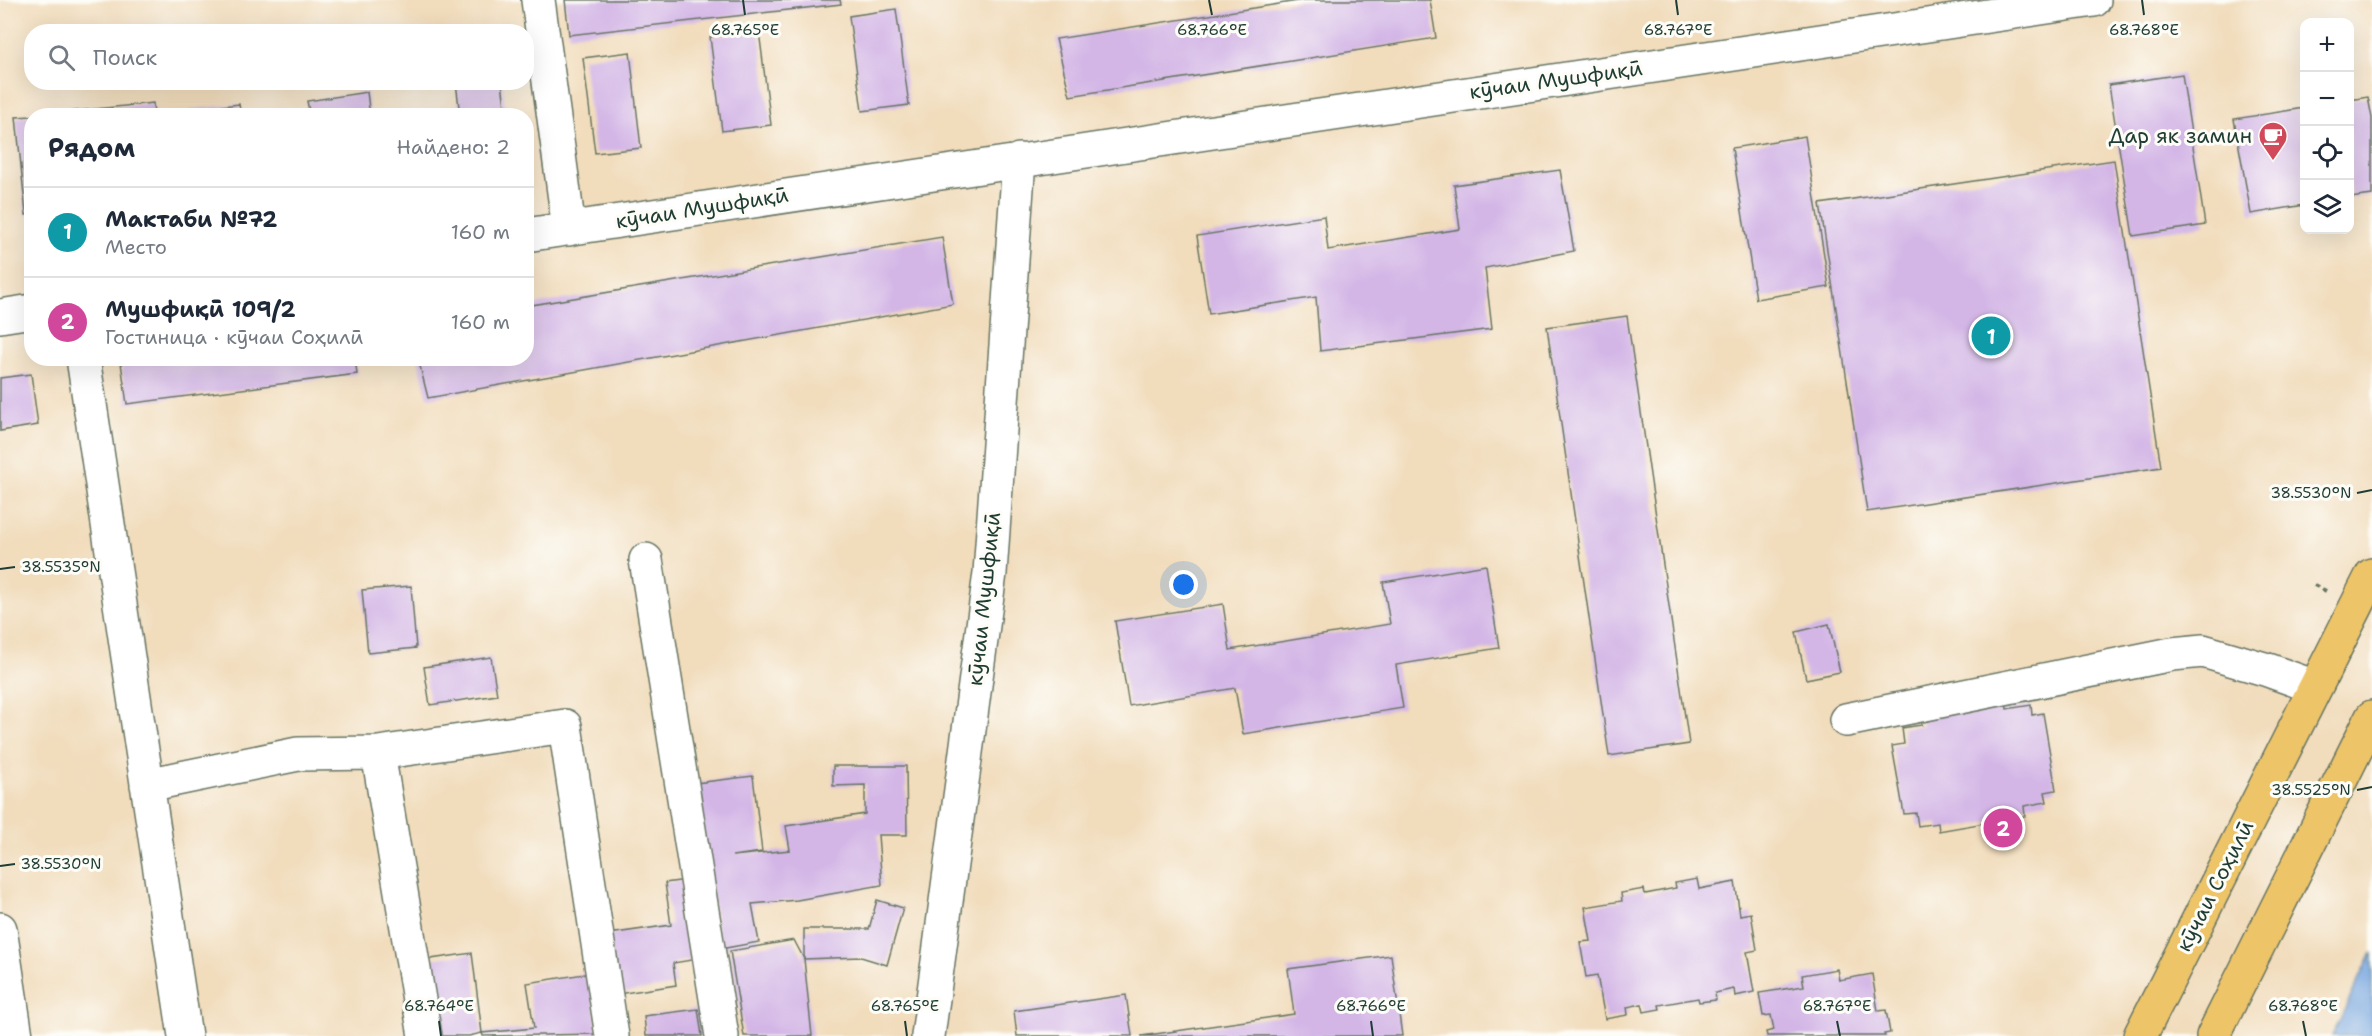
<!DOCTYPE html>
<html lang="ru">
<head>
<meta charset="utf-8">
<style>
	body { margin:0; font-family:"Shantell Sans",sans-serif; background:#f6f6f7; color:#1f2937 }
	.controls { position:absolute; right:18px; top:18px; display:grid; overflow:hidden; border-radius:12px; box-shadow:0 6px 24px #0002 }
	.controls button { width:54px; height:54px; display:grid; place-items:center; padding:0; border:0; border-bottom:2px solid #e0e1e3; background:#fff; color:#1f2937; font:30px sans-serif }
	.you { position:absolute; left:1184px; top:585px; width:21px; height:21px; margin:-15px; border:4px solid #fff; border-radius:50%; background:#1a73e8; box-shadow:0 0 0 9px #1a73e833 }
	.badge { display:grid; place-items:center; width:39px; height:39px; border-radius:50%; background:#111827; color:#fff; font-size:20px; font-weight:700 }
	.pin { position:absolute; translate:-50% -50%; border:3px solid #fff; box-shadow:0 2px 6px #0006 }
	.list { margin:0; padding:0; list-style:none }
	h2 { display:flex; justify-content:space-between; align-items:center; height:78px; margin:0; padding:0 24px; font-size:26px }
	h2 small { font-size:20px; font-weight:400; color:#747a83 }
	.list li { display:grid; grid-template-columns:39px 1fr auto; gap:18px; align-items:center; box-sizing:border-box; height:90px; padding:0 24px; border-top:2px solid #e0e1e3 }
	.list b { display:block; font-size:22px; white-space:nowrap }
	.list p { margin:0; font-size:20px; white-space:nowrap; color:#747a83 }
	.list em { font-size:20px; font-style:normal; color:#747a83 }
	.icon { flex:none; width:33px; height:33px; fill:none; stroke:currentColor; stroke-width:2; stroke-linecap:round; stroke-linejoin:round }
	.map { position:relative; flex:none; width:2372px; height:1036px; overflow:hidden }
	.search { position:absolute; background:#fff; box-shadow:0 6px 24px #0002; left:24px; top:24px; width:510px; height:66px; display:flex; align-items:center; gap:15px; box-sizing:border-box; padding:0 21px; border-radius:24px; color:#747a83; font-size:22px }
	.panel { position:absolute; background:#fff; box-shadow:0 6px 24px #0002; left:24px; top:108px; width:510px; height:258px; border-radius:24px }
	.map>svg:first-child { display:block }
</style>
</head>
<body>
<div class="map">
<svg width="2372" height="1036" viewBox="0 0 2372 1036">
	<rect width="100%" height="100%" fill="#fdfcf7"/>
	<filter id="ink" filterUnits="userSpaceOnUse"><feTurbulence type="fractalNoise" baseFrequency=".0167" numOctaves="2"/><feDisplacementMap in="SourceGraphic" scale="12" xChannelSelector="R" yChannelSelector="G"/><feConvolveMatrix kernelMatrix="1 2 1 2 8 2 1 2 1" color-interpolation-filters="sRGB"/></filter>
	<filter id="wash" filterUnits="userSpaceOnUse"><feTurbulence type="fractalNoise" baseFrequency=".008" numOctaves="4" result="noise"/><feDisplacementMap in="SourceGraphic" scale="24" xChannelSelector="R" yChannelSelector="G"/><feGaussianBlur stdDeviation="1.35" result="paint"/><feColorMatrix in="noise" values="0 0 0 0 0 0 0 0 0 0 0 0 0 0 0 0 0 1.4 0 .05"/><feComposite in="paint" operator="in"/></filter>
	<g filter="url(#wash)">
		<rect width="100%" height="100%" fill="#f1dcbb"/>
		<!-- water -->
		<path fill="#76a5df" stroke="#4a718a" stroke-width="1.5" d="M2372,952V1036H2332Z"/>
		<g id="blocks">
			<!-- building -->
			<path fill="#d3b6e6" d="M565,0H840L841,4L569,35Z
				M1304,0H1430L1436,38L1070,96L1056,39Z
				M896,9L909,105L862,111L849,16Z
				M759,31L771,125L722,131L710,37Z
				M630,52L641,148L595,153L583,58Z
				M2182,74L2205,225L2133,236L2109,85Z
				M456,82H502L506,116H460Z
				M367,92L370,116H310L307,101Z
				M2368,97L2372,118V195L2350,198V100Z
				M153,103L154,116H48V114Z
				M239,104L241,116H190L189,110Z
				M2304,108V205L2251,214L2234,119Z
				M32,116V214L26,215L16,117Z
				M1805,136L1829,287L1756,299L1732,148Z
				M2114,160L2161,467L1867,512L1820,204Z
				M1560,170L1574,251L1485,268L1492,329L1320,351L1316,297L1209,314L1197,236L1324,216L1328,250L1460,229L1454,185Z
				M942,237L953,304L428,398L418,358H526V306Z
				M1627,316L1689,744L1609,756L1547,327Z
				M155,358H355L357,374L127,404L121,363Z
				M31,374L38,425L0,431V378Z
				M1486,565L1499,648L1396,665L1403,708L1243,734L1235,688L1129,706L1115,621L1223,604L1230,650L1390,624L1383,582Z
				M411,586L416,648L368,653L362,590Z
				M1829,624L1840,672L1806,679L1796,632Z
				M491,657L497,695L430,705L424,667Z
				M2006,701L2007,709L2031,705L2032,715L2043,713L2056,790L2045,792L2047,802L2024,806L2025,816L1939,831L1938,823L1918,826L1916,813L1904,814L1892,746L1904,744L1902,728L1922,725L1920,715Z
				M833,766H906L907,835H878L882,885L797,900L752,904L759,942L720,949L696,783L753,776L762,852L732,856L790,850L786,826L865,814V785L833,786Z
				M1697,879L1699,889L1735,882L1740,915L1751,913L1757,950L1747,952L1754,992L1735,996L1734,989L1715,993L1716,1000L1699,1002L1698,998L1659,1005L1660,1009L1644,1012L1642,1004L1627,1007L1628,1015L1605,1019L1597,975L1586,977L1580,942L1591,941L1585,907L1622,901L1621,893L1644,889L1645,894L1676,888L1675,883Z
				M686,880L698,959L673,963L676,985L618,994L609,934L671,925L665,883Z
				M877,900L903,908L887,965L861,957L804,959L812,1036H744L730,951L794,940L804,959V929H869Z
				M472,953L482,1033L469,1036H436L424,960Z
				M1391,955L1402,1036H1141L1294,1014L1288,969Z
				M1837,969L1839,980L1872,974L1878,1011L1886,1010L1890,1033L1884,1034L1885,1036H1767L1766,1032L1774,1030L1771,1015L1763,1016L1759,993L1804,986L1802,975Z
				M590,973L598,1034L483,1036L482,1033L534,1028L527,983Z
				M1126,995L1132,1036H1017L1014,1011Z
				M698,1009L702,1036H646L644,1016Z"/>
		</g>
	</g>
	<g filter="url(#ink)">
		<use href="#blocks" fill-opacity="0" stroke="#687563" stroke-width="1.5"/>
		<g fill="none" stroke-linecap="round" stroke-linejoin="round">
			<!-- minor casing -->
			<g stroke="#687563" stroke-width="36">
				<path id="minor" d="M538,0L569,229
					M526,235L2094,0
					M0,316L32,311
					M83,358L185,1036
					M646,560L722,1036
					M1846,720L2172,654L2203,651L2268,670L2315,687
					M378,753L425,1036
					M147,785L298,754L378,753L565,726L612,1036
					M0,929L16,1036
					M928,1036L990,573L1019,160"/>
			</g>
			<!-- major casing -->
			<g stroke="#687563" stroke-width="36">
				<path id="major" d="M2140,1036L2372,575
					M2213,1036L2372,717"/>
			</g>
			<!-- path -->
			<path stroke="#687563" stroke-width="4" stroke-dasharray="4.5 4.5" stroke-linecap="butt" d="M2314,585L2326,591"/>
			<!-- minor -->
			<use href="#minor" stroke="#fff" stroke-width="33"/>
			<!-- major -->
			<use href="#major" stroke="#eec469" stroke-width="33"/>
		</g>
	</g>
	<!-- ticks -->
	<path fill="none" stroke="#1f3d34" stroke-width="2" d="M743,0L745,15M1209,0L1212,15M1676,0L1678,15M2142,0L2144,15M2357,493L2372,490M0,569L15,567M2357,790L2372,787M0,866L15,864M439,1021L441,1036M905,1021L907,1036M1371,1021L1373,1036M1837,1021L1840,1036M2303,1021L2306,1036"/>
	<!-- icons -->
	<defs>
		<g id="cafe-pin" transform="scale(1.5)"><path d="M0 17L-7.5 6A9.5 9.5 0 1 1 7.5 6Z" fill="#d1495b" stroke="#fdfcf7"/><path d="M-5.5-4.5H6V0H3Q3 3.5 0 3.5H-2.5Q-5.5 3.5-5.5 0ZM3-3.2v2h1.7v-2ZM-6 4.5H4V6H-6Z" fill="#fff"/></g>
	</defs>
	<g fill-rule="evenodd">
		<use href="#cafe-pin" x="2273" y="136"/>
	</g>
	<g text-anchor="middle" stroke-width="6" stroke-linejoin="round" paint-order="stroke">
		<!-- street labels -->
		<g font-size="21" fill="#1f3d34" stroke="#fdfcf7">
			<text transform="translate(1556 80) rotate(-8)" y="7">кӯчаи Мушфиқӣ</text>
			<text transform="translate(702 208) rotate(-9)" y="7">кӯчаи Мушфиқӣ</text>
			<text transform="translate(984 599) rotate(-84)" y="7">кӯчаи Мушфиқӣ</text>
			<text transform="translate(2215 886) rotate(-63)" y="7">кӯчаи Соҳилӣ</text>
		</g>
		<!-- poi labels -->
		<g font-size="21" fill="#1f3d34" stroke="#fdfcf7" text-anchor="end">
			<text x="2252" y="143">Дар як замин</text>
		</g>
	</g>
	<g font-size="15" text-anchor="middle" fill="#1f3d34" stroke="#fdfcf7" stroke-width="6" stroke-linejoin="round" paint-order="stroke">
		<text x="745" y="35">68.765°E</text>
		<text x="1212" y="35">68.766°E</text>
		<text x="1678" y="35">68.767°E</text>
		<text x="2144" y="35">68.768°E</text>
		<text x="2311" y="498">38.5530°N</text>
		<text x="61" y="572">38.5535°N</text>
		<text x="2311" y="795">38.5525°N</text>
		<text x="61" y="869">38.5530°N</text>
		<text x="439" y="1011">68.764°E</text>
		<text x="905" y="1011">68.765°E</text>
		<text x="1371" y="1011">68.766°E</text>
		<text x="1837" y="1011">68.767°E</text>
		<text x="2303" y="1011">68.768°E</text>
	</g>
</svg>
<div class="controls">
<button>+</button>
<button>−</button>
<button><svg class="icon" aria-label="locate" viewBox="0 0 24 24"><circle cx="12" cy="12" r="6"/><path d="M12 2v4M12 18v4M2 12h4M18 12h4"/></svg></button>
<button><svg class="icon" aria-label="layers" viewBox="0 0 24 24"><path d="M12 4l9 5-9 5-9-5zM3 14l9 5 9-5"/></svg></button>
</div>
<div class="you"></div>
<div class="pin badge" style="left:1991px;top:336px;background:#0f9aa8">1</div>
<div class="pin badge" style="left:2003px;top:828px;background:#d1479c">2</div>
<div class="search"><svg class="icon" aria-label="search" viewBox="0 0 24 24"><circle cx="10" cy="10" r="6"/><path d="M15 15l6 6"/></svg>Поиск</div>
<section class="panel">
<h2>Рядом<small>Найдено: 2</small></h2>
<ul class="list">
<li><span class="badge" style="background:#0f9aa8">1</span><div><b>Мактаби №72</b><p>Место</p></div><em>160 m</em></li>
<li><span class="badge" style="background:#d1479c">2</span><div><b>Мушфиқӣ 109/2</b><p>Гостиница · кӯчаи Соҳилӣ</p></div><em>160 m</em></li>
</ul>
</section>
</div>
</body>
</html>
